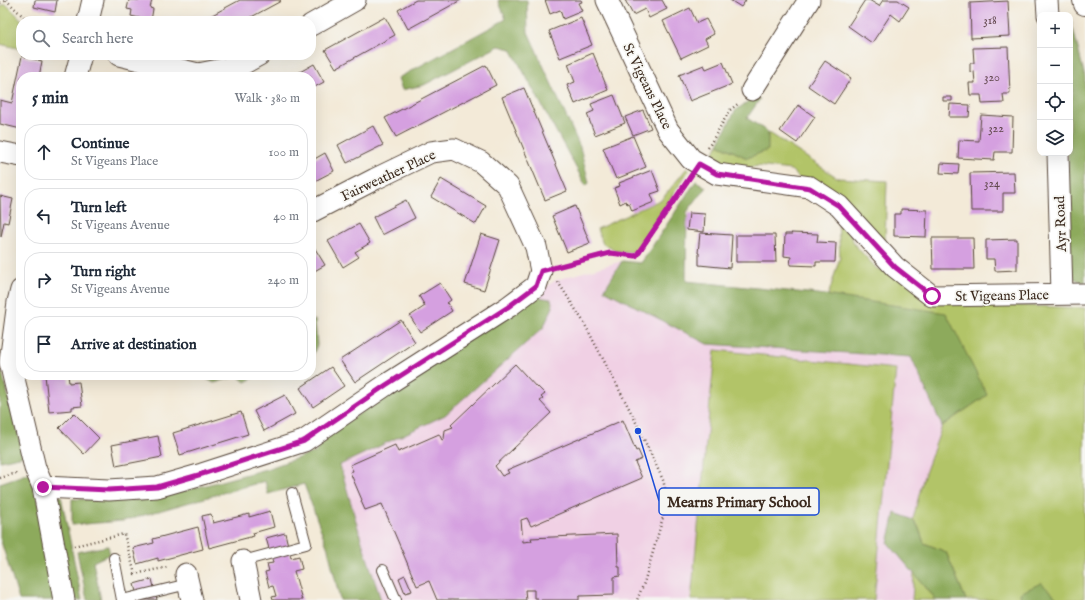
<!DOCTYPE html>
<html lang="en">
<head>
<meta charset="utf-8">
<style>
	body { margin:0; font-family:"IM FELL English",serif; background:#f2f2f3; color:#1f2937 }
	.controls { position:absolute; right:12px; top:12px; display:grid; overflow:hidden; border-radius:8px; box-shadow:0 4px 16px #0002 }
	.controls button { width:36px; height:36px; display:grid; place-items:center; padding:0; border:0; border-bottom:1px solid #e0e1e3; background:#fff; color:#1f2937; font:20px sans-serif }
	.stop { position:absolute; width:12px; height:12px; margin:-9px; border:3px solid #b5179e; border-radius:50%; background:#fff }
	.stop.end { background:#b5179e; border-color:#fff; box-shadow:0 1px 4px #0008 }
	.list { margin:0; padding:0; list-style:none }
	h2 { display:flex; justify-content:space-between; align-items:center; height:52px; margin:0; padding:0 16px; font-size:17px }
	h2 small { font-size:13px; font-weight:400; color:#747a83 }
	.list li { display:grid; grid-template-columns:26px 1fr auto; gap:12px; align-items:center; box-sizing:border-box; height:56px; margin:0 8px 8px; padding:0 8px; border:1px solid #e0e1e3; border-radius:16px }
	.list b { display:block; font-size:15px; white-space:nowrap }
	.list p { margin:0; font-size:13px; white-space:nowrap; color:#747a83 }
	.list em { font-size:13px; font-style:normal; color:#747a83 }
	.icon { flex:none; width:22px; height:22px; fill:none; stroke:currentColor; stroke-width:2; stroke-linecap:round; stroke-linejoin:round }
	.map { position:relative; flex:none; width:1085px; height:600px; overflow:hidden }
	.search { position:absolute; background:#fff; box-shadow:0 4px 16px #0002; left:16px; top:16px; width:300px; height:44px; display:flex; align-items:center; gap:10px; box-sizing:border-box; padding:0 14px; border-radius:16px; color:#747a83; font-size:15px }
	.panel { position:absolute; background:#fff; box-shadow:0 4px 16px #0002; left:16px; top:72px; width:300px; height:308px; border-radius:16px }
	.map>svg:first-child { display:block }
</style>
</head>
<body>
<div class="map">
<svg width="1085" height="600" viewBox="0 0 1085 600">
	<rect width="100%" height="100%" fill="#f6f6f2"/>
	<filter id="ink" filterUnits="userSpaceOnUse"><feTurbulence type="fractalNoise" baseFrequency=".025" numOctaves="2"/><feDisplacementMap in="SourceGraphic" scale="8" xChannelSelector="R" yChannelSelector="G"/><feConvolveMatrix kernelMatrix="1 2 1 2 8 2 1 2 1" color-interpolation-filters="sRGB"/></filter>
	<filter id="wash" filterUnits="userSpaceOnUse"><feTurbulence type="fractalNoise" baseFrequency=".012" numOctaves="4" result="noise"/><feDisplacementMap in="SourceGraphic" scale="16" xChannelSelector="R" yChannelSelector="G"/><feGaussianBlur stdDeviation="0.9" result="paint"/><feColorMatrix in="noise" values="0 0 0 0 0 0 0 0 0 0 0 0 0 0 0 0 0 1.4 0 .05"/><feComposite in="paint" operator="in"/></filter>
	<g filter="url(#wash)">
		<rect width="100%" height="100%" fill="#f3ead8"/>
		<!-- built -->
		<path fill="#f0d0e4" d="M622,261L604,290L707,344L911,357L942,426L923,479L913,519L914,573L912,600H340L328,549L304,484L328,435L556,280Z"/>
		<!-- green -->
		<path fill="#b2c468" stroke="#767743" d="M6,4L23,21H21V49L0,44V7Z
			M768,132L838,178L887,181L885,242L802,181L791,170L758,166L737,170L711,159L718,144L747,158L767,150Z
			M687,168L689,170L635,252L615,251L609,247L603,244L597,229L662,199Z
			M838,222L849,228L854,244L877,269L891,272L949,303L1085,308L1084,600H966L946,552L924,543L918,526L913,519L923,479L942,426L987,395L828,296L840,257Z
			M715,350L896,369L874,600H691Z
			M914,573L934,597V600H912Z"/>
		<!-- forest -->
		<path fill="#8daa5c" stroke="#646a3d" d="M498,0H527L528,32L580,147L589,183L586,186L511,49L499,46L424,85L402,90L398,78L506,19Z
			M1070,17L1085,77V282L1084,283L1073,278L1068,259V153H1070V111L1073,89L1070,69Z
			M754,97L760,99L747,118L768,132V150L747,158L718,144L735,111Z
			M696,181L706,187L687,212L686,281L818,294L946,313L987,395L942,426L911,357L707,344L604,290L622,261L641,263Z
			M531,296L551,299L553,307L543,328L445,415L340,465L362,542L381,600H340L328,549L304,484L268,494L265,481L123,521L72,525V499L139,500L165,496L266,469L312,453H315L328,435Z
			M315,320L317,345L311,360V321Z
			M0,365L24,456L0,461Z
			M205,375H259L245,382L238,376L214,383L205,378Z
			M32,472L60,600H19L0,538V483Z
			M61,496L82,600H70L53,498Z
			M895,513C918,521 916,520 924,543L946,552L966,600H934V597L888,543Z
			M108,546L110,554L93,562L101,600H87L77,552Z
			M1041,583L1056,597L1057,600H1021L1020,593Z"/>
		<g id="blocks">
			<!-- building -->
			<path fill="#d5a0e0" d="M35,0H57L55,12L34,7Z
				M129,0H152L150,8L153,9L151,21L131,16L132,10L127,9Z
				M240,0H280L281,1L244,21H201Z
				M416,0H461L408,29L398,10Z
				M545,0H581L582,2L578,3L582,11L563,19L560,10L550,14Z
				M625,0H662L667,9L649,18L645,9L633,15Z
				M730,0H746L741,7Z
				M865,0H869L879,6L883,0H898L909,7L900,21L891,14L872,43L848,26Z
				M1008,1L1010,36L971,38L970,3Z
				M690,8L697,23L706,19L714,34L705,39L708,45L681,58L663,21Z
				M385,17L395,35L336,68L325,50Z
				M581,18L592,45L560,58L549,31Z
				M1008,47L1010,94H1003L1004,103L982,104L981,95H970L969,83H975L974,71L970,72V63H974L973,48Z
				M593,53L608,90L575,104L567,85L575,82L568,64Z
				M22,56L42,61L39,77H21V129L0,124V100L12,103Z
				M825,61L851,78L834,104L808,86Z
				M723,62L732,84L690,101L679,75L704,65L706,69Z
				M314,64L324,82L311,89V77H291Z
				M486,65L496,85L396,137L385,118Z
				M524,88L567,191L545,200L502,97Z
				M614,95L625,123L595,135L587,114L594,111L591,104Z
				M943,97H952V101H943Z
				M950,104L970,105L969,117H949Z
				M798,105L815,117L797,143L780,131Z
				M643,110L651,128L633,135L625,117Z
				M981,115L1013,117L1012,152H995L994,160L958,158L959,140L979,141Z
				M373,126L383,145L347,163L338,145Z
				M633,136L646,167L616,179L603,148Z
				M325,153L334,171L311,183V161Z
				M941,163L959,164L958,174L940,173Z
				M652,170L660,191L651,194L654,202L632,211L629,203L627,204L626,201L620,204L614,188L620,186L619,183Z
				M1014,172L1015,193H1003V211H971L970,173Z
				M441,179L486,206L476,224L431,197Z
				M0,196L13,199L8,223L4,222L1,237Z
				M406,200L415,218L382,235L373,217Z
				M575,206L590,243L567,252L552,216Z
				M901,209L927,210L926,237L894,236V214H901Z
				M689,213L705,214L704,232L687,230Z
				M359,224L370,243L355,252L359,257L343,267L328,241Z
				M700,233L732,235L730,268L699,265V253H698Z
				M791,233L818,234L817,242L836,243L835,262H816V266L790,265L791,257L784,256L785,234H792Z
				M481,234L500,240L484,290L465,284Z
				M736,235H775L776,262H736Z
				M932,238H973L974,269H933Z
				M1017,239V270L995,271L994,259H986V240Z
				M314,247L325,265L311,273V249Z
				M440,283L451,300L447,303L452,311L420,332L410,316L425,306L419,296Z
				M401,320L415,342L355,382L340,360Z
				M515,364L537,388L538,387L545,394L541,397L543,399L540,401L551,413L495,466L502,476L509,473L507,470L623,420L636,451L638,450L642,459L635,462L642,478L531,526L527,518L521,520L523,542L532,541L531,538L617,534L618,567H620V576L614,577V595L579,596V600H537V598H534V590H525L526,600H437L429,581L417,586L382,504L365,510L361,501L362,500L350,472L353,471L350,465L395,445L398,452L439,434L442,440L444,439L445,430L453,427L451,425Z
				M331,367L344,386L313,407L300,388Z
				M45,375H68L69,383L79,382L82,406L72,407V410L49,412Z
				M285,395L295,414L264,431L254,411Z
				M241,412L248,434L180,455L173,433Z
				M74,413L99,438L84,454L59,428Z
				M158,436L162,457L116,466L112,445Z
				M270,511L274,527L253,533L254,536L209,548L202,516L211,514L213,523L249,514V517Z
				M198,527L203,549L158,561V558L137,564L133,548L154,543L153,539Z
				M285,533L291,558L299,556L302,569L294,571L302,600H273L272,597L276,596L273,586L269,587L265,572L269,571L267,564L273,563L266,538Z
				M405,575L412,591L405,593L399,578Z
				M152,579L157,600H138L134,584Z"/>
		</g>
	</g>
	<g filter="url(#ink)">
		<use href="#blocks" fill-opacity="0" stroke="#57473a" stroke-width="1"/>
		<g fill="none" stroke-linecap="round" stroke-linejoin="round">
			<!-- lane casing -->
			<g stroke="#57473a" stroke-width="12">
				<path id="lane" d="M114,558L122,600L188,584
					M243,561L306,544L292,493
					M383,570L396,600"/>
			</g>
			<!-- street casing -->
			<g stroke="#57473a" stroke-width="23">
				<path id="street" d="M607,0L668,130L691,159L717,174L810,187L839,206L895,267L932,296L1085,294
					M1047,0L1048,15
					M88,21L93,0
					M311,25L355,0
					M119,55L198,74L239,66L259,55
					M75,77L81,55
					M752,90L809,0
					M0,152L21,156
					M1058,153L1062,294
					M21,290L18,302L10,362L35,468L43,487L64,600
					M43,487L109,490L157,487L202,474L304,441L386,385L508,307L536,286L541,271L536,247L508,186L481,162L454,149L431,152L375,179L311,212
					M243,561L251,600
					M186,574L192,600"/>
			</g>
			<!-- primary casing -->
			<g stroke="#57473a" stroke-width="24">
				<path id="primary" d="M1084,0L1085,4"/>
			</g>
			<!-- path -->
			<path stroke="#57473a" stroke-width="2.5" stroke-dasharray="1 3" stroke-linecap="butt" d="M6,0L28,21
				M0,3L6,0
				M708,148L730,110L739,103
				M560,266L610,253L636,257L689,179
				M558,282L583,321L633,416L663,480L668,500L644,583L637,600
				M0,478L17,473
				M74,546L124,534L135,574L168,567"/>
			<!-- lane -->
			<use href="#lane" stroke="#fff" stroke-width="10"/>
			<!-- street -->
			<use href="#street" stroke="#fff" stroke-width="21"/>
			<!-- primary -->
			<use href="#primary" stroke="#fff" stroke-width="22"/>
		</g>
	</g>
	<g fill="none" stroke-linecap="round" stroke-linejoin="round" filter="url(#ink)">
		<!-- route -->
		<path stroke="#b5179e" stroke-width="5" d="M43,487L109,490L157,487L202,474L304,441L386,385L508,307L536,286L541,271L610,253L636,256L699,164L717,174L810,188L839,206L895,267L932,296"/>
	</g>
	<g text-anchor="middle" stroke-width="3.5" stroke-linejoin="round" paint-order="stroke">
		<!-- number labels -->
		<g font-size="12" fill="#62484e">
			<text x="990" y="24">318</text>
			<text x="992" y="81">320</text>
			<text x="996" y="132">322</text>
			<text x="992" y="187">324</text>
		</g>
		<!-- street labels -->
		<g font-size="14" fill="#3b2a1e" stroke="#f6f6f2">
			<text transform="translate(648 86) rotate(64)" y="5">St Vigeans Place</text>
			<text transform="translate(388 175) rotate(-25)" y="5">Fairweather Place</text>
			<text transform="translate(1060 224) rotate(-92)" y="5">Ayr Road</text>
			<text transform="translate(1002 295) rotate(-1)" y="5">St Vigeans Place</text>
		</g>
	</g>
	<!-- callouts -->
	<path fill="none" stroke="#1d4ed8" stroke-width="1.5" d="M638 431L659 501"/>
	<circle fill="#1d4ed8" stroke="#f6f6f2" stroke-width="1.5" cx="638" cy="431" r="4"/>
	<rect fill="#f6f6f2" stroke="#1d4ed8" stroke-width="1.5" x="659" y="488" width="160" height="27" rx="4"/>
	<g font-size="15" text-anchor="middle" font-weight="bold" fill="#3b2a1e">
		<text x="739" y="507">Mearns Primary School</text>
	</g>
</svg>
<div class="controls">
<button>+</button>
<button>−</button>
<button><svg class="icon" aria-label="locate" viewBox="0 0 24 24"><circle cx="12" cy="12" r="6"/><path d="M12 2v4M12 18v4M2 12h4M18 12h4"/></svg></button>
<button><svg class="icon" aria-label="layers" viewBox="0 0 24 24"><path d="M12 4l9 5-9 5-9-5zM3 14l9 5 9-5"/></svg></button>
</div>
<div class="stop" style="left:932px;top:296px"></div>
<div class="stop end" style="left:43px;top:487px"></div>
<div class="search"><svg class="icon" aria-label="search" viewBox="0 0 24 24"><circle cx="10" cy="10" r="6"/><path d="M15 15l6 6"/></svg>Search here</div>
<section class="panel">
<h2>5 min<small>Walk · 380 m</small></h2>
<ul class="list">
<li><svg class="icon" aria-label="ahead" viewBox="0 0 24 24"><path d="M12 20V5M6 11l6-6 6 6"/></svg><div><b>Continue</b><p>St Vigeans Place</p></div><em>100 m</em></li>
<li><svg class="icon" aria-label="left" viewBox="0 0 24 24"><path d="M17 20v-9H6M10 6l-5 5 5 5"/></svg><div><b>Turn left</b><p>St Vigeans Avenue</p></div><em>40 m</em></li>
<li><svg class="icon" aria-label="right" viewBox="0 0 24 24"><path d="M7 20v-9h11M14 6l5 5-5 5"/></svg><div><b>Turn right</b><p>St Vigeans Avenue</p></div><em>240 m</em></li>
<li><svg class="icon" aria-label="arrive" viewBox="0 0 24 24"><path d="M6 21V4h12l-3 4 3 4H6"/></svg><div><b>Arrive at destination</b></div></li>
</ul>
</section>
</div>
</body>
</html>
